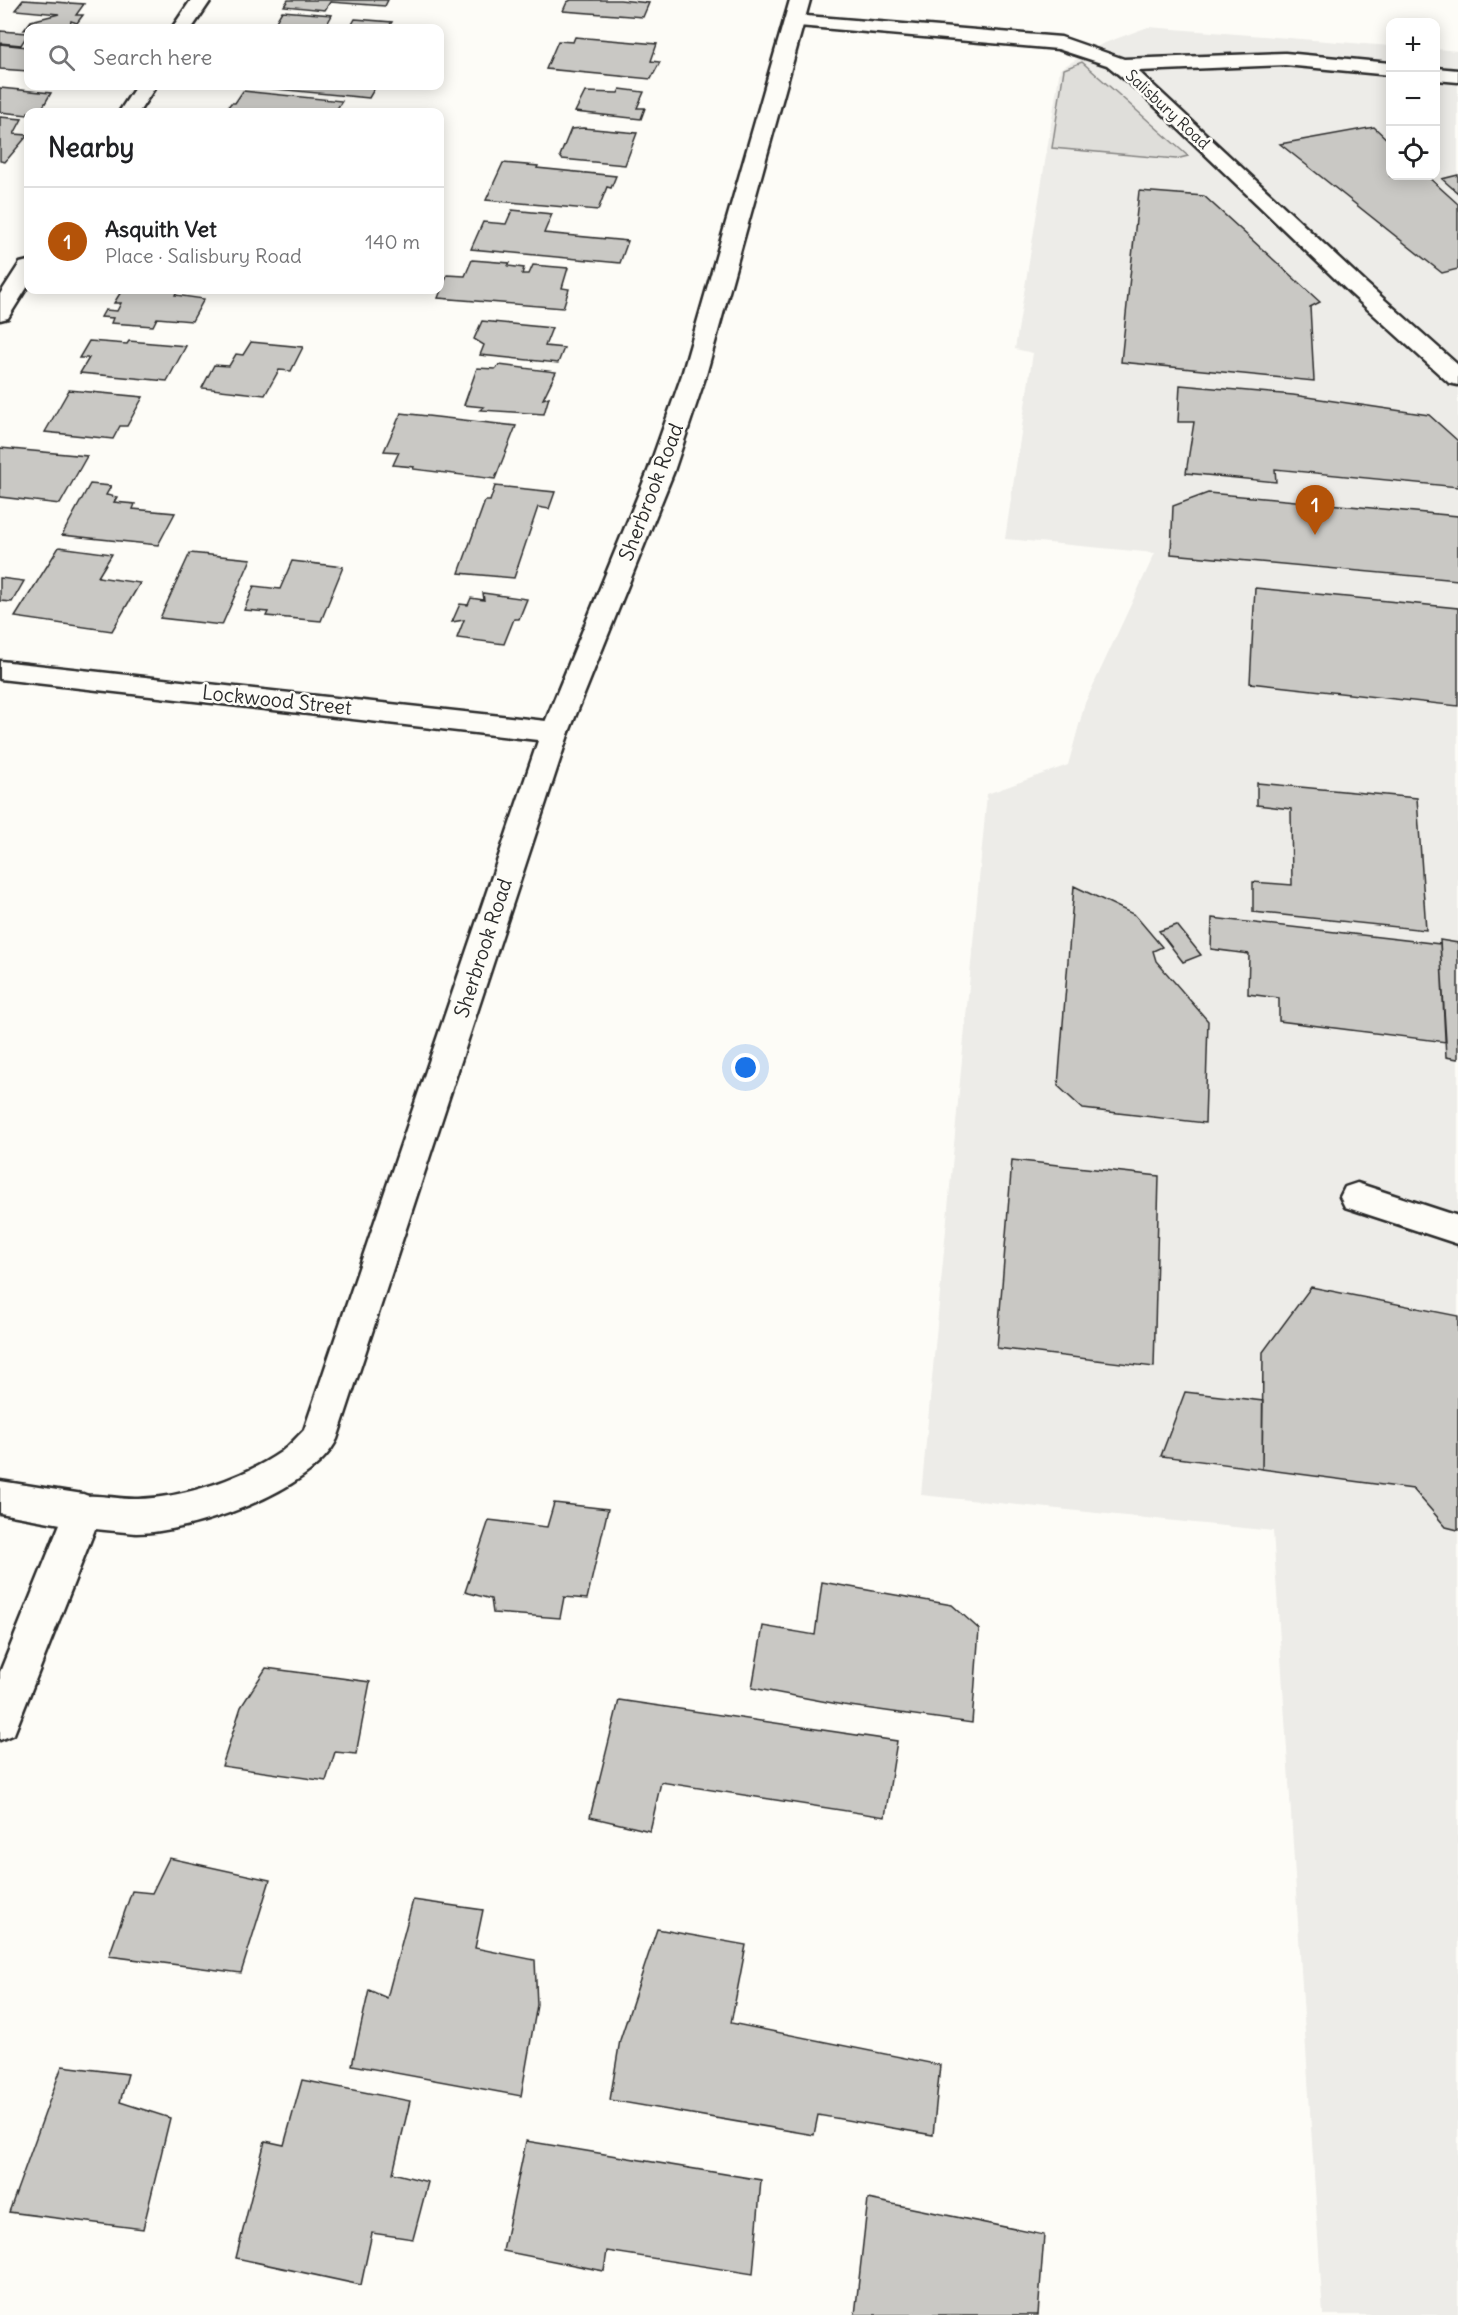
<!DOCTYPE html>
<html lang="en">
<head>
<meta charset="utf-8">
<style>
	body { margin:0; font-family:Delius,sans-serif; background:#f2f2f2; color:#202124 }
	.controls { position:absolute; right:18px; top:18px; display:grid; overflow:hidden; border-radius:12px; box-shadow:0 3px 15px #0003 }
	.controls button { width:54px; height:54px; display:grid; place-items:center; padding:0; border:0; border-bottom:2px solid #e0e0e0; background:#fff; color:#202124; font:30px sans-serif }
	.you { position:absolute; left:746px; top:1068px; width:21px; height:21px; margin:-15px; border:4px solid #fff; border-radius:50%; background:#1a73e8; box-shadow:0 0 0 9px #1a73e833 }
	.badge { display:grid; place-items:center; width:39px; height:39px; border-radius:50%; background:#b45309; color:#fff; font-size:20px; font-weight:700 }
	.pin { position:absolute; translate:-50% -50px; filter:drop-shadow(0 2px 3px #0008) }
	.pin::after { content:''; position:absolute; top:32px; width:21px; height:18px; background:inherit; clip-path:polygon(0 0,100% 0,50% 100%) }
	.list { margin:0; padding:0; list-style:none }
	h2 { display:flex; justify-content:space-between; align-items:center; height:78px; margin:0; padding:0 24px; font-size:26px }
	h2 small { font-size:20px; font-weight:400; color:#757577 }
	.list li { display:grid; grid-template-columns:39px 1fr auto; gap:18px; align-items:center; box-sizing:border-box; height:108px; padding:0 24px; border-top:2px solid #e0e0e0 }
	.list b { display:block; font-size:22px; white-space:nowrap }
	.list p { margin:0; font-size:20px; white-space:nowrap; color:#757577 }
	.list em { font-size:20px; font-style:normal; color:#757577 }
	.icon { flex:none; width:33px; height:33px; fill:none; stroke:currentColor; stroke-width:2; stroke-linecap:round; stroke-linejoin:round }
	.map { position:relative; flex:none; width:1458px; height:2315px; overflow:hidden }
	.search { position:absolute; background:#fff; box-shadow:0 3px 15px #0003; left:24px; top:24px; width:420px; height:66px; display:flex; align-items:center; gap:15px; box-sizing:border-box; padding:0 21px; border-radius:12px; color:#757577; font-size:22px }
	.panel { position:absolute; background:#fff; box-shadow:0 3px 15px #0003; left:24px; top:108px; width:420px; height:186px; border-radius:12px }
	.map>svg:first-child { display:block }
</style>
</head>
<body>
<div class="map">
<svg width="1458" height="2315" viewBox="0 0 1458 2315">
	<rect width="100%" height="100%" fill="#fdfcf7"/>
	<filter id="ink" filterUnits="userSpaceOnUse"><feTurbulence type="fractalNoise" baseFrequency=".0167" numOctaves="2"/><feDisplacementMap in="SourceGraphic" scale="12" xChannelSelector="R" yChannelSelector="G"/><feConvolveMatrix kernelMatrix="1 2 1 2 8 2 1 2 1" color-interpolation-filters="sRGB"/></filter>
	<g filter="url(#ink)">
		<!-- built -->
		<path fill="#edece8" d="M1148,27L1390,46V176H1436V49L1458,51V2315H1323L1273,1531L921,1495L987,794L1068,765L1085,703L1155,553L1005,539L1033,353L1015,349L1060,69L1102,44Z"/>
		<!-- green -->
		<path fill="#dfdeda" stroke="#858482" stroke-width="1.5" d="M1082,62L1188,156L1176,159L1052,148L1064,69Z"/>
		<!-- building -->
		<path fill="#c9c8c4" stroke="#2b2b2b" stroke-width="1.5" d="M23,0L84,4L76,15H83L77,23L71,21L69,28L24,30L31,21L59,14L15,10Z
			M288,0H388L385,6L330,2L325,10L284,6Z
			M571,0H620L649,3L643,17L563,11L567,2Z
			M282,11L332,15L325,28H272Z
			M355,19L392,22L388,28H350Z
			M0,31L28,33V34L21,45L0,43Z
			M575,37L657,44L651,61L660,62L651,79L546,69L558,41L573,42Z
			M0,44L28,47V71L0,69Z
			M256,86H376L369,98L255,87Z
			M0,88L51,93L40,112H28V115L0,112Z
			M620,89L644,92L637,108H645L641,119L575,112L585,92L618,93Z
			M243,91L342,101L335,112H224L231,103H235Z
			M0,117L22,119L14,134L28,135L5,162L0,161Z
			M1374,127L1390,142V176H1427L1458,204V269L1442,273L1280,144Z
			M583,128L637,133L625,165L562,159L560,156L571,129Z
			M503,163L538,166L537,168L616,176L611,188L607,187L598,210L486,200Z
			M1458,175V193L1442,179Z
			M1139,191L1204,196L1320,302L1310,307L1314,381L1121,362Z
			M512,210L552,214L544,233L628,241L620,263L471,249L483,222L506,224Z
			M472,260L510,263L508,266L524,268L522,274H529L533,265L568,268L562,288L569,289L563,308L438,298L447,275L465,276Z
			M122,290H178L175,295L204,299L192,321L157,318L153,326L111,323L113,318L101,317L105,310L117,311L121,303H114Z
			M482,321L552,328L545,346L564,348L558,363L480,355L484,345L474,339Z
			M89,341L127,344L129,341L186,346L167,381L80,373L89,358H79Z
			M251,342L303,347L291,371L279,370L265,395L202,388L214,365L229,366L236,354L243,355Z
			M499,365L556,372L543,399L549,397L544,414L480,410L484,407L464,405L477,368L495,369Z
			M1180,385L1293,395L1429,415L1458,441V487L1275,469L1276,482L1186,473L1194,422H1178Z
			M69,390L143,397L127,426H120L113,439L45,432Z
			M401,413L516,426L495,479L413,469L414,467L393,465L399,452L384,451Z
			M0,448L87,456L60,504L0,497Z
			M90,484L111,486L106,495L117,497L114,502L135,504L133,509L175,513L158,545L62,535Z
			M495,486L555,492L549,509L538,507L514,578L459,573L485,501H490Z
			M1208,493L1458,516V580L1171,554L1173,506Z
			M59,547L112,554L98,577L140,583L112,631L15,617Z
			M190,553L251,559L222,625L160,618Z
			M292,561L343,567L321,621L266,616L268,612L244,610L254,586L280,589Z
			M0,578L24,581L12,602L0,601Z
			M1255,588L1458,608V706L1250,683Z
			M483,593L527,599L519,619H514L504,644L457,638L464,620L452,622L460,604L468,605L471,598L484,600Z
			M1257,783L1417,798L1426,930L1253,912V882L1292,885L1291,809L1257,805Z
			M1074,886L1135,915L1162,947L1153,951L1156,961L1208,1021L1205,1123L1083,1109L1058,1086Z
			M1212,918L1440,944L1446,1042L1279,1021V998L1248,994L1249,954L1211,949Z
			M1177,925L1201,955L1183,962L1159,931Z
			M1440,940L1458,943V1059L1446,1057Z
			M1012,1160L1159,1176L1154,1367L997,1348Z
			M1311,1287L1458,1316V1530L1446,1527L1413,1489L1262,1469L1263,1352Z
			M1185,1392L1263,1401L1262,1469L1161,1456Z
			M554,1503L608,1509L587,1599L564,1597L560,1618L493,1613L491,1599L465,1592L489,1520L547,1527Z
			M822,1582L952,1605L979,1629L972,1723L843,1705L752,1688L763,1626L815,1635Z
			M266,1668L370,1682L356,1754L335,1752L326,1781L222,1766L241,1707Z
			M619,1700L897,1741L885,1817L661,1782L650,1831L590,1817Z
			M169,1858L270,1880L241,1973L109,1956L132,1891L152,1893Z
			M413,1900L483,1910L475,1948L535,1960L537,2005L521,2096L352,2065L369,1990L387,1998Z
			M657,1929L746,1945L731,2023L940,2065L933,2135L818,2115L814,2135L610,2100L620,2040Z
			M62,2066L128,2074L120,2102L170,2118L143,2229L9,2212Z
			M302,2080L410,2101L393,2173L428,2182L413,2239L372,2233L361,2285L236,2258L265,2141L284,2145Z
			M526,2141L761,2180L753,2274L607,2251L604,2271L503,2251Z
			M868,2199L1044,2235L1038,2315H855Z"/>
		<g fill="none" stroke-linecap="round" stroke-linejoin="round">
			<!-- minor casing -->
			<g stroke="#2b2b2b" stroke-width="5">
				<path id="minor" d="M191,0H211L192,28H172Z
					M794,15L1061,37L1124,59L1285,53L1390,63V75L1285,65L1138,71L1367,284L1458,365V385L1449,383L1351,294L1141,93L1107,65L1058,49L787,25L784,21L787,17Z
					M1436,68L1458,70V82L1436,80Z
					M136,86H156L139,112H119Z
					M28,261V286L8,318L0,320V294L20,263Z
					M0,661L555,722L565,725L569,732L565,739L555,742L0,679Z
					M1357,1183L1458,1216V1244L1345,1207L1340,1197L1345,1187Z
					M0,1481L83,1494L96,1499L102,1511L96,1523L83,1528L0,1513Z"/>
			</g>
			<!-- major casing -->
			<g stroke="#2b2b2b" stroke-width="5">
				<path id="major" d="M790,0H810L706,375L674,471L569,732L337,1439C313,1491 191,1533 136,1533C122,1532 108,1530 95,1529L14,1734L0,1740V1672L70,1499C93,1491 114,1500 138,1499C184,1498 243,1478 281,1452C289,1446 297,1437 304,1430L541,732L648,471L682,375Z"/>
			</g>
			<!-- minor -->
			<use href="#minor" fill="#fdfcf7" fill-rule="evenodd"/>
			<!-- major -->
			<use href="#major" fill="#fdfcf7" fill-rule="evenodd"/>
		</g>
	</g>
	<g text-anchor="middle" stroke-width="5" stroke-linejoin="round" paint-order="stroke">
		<!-- far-street labels -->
		<g font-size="16" fill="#2b2b2b" stroke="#fdfcf7">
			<text transform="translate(1168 109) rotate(43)" y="6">Salisbury Road</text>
		</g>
		<!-- street labels -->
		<g font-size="20" fill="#2b2b2b" stroke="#fdfcf7">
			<text transform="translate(651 492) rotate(-69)" y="7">Sherbrook Road</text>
			<text transform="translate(277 700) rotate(6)" y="7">Lockwood Street</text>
			<text transform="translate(483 948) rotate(-72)" y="7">Sherbrook Road</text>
		</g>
	</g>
</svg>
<div class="controls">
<button>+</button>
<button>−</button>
<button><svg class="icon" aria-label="locate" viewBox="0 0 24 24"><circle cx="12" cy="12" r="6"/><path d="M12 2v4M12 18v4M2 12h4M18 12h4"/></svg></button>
</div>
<div class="you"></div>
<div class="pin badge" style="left:1315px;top:535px">1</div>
<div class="search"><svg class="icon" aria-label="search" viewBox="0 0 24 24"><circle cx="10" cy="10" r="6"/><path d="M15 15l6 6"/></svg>Search here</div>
<section class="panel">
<h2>Nearby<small></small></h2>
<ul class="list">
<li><span class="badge">1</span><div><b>Asquith Vet</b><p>Place · Salisbury Road</p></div><em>140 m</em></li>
</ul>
</section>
</div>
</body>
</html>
